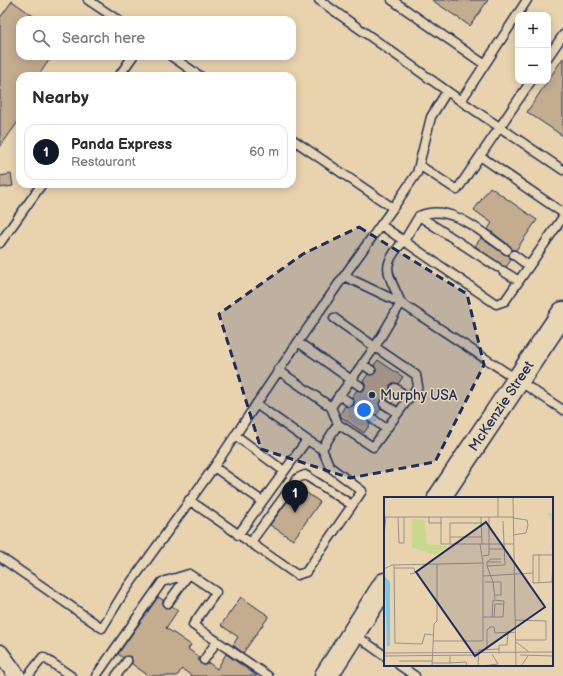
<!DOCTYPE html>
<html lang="en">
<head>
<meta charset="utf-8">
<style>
	body { margin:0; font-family:"Balsamiq Sans",sans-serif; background:#f7f7f7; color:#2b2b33 }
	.controls { position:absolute; right:12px; top:12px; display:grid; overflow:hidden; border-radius:8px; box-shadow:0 2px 10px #0003 }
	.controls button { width:36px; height:36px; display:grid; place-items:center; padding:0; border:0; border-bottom:1px solid #e1e1e2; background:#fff; color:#2b2b33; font:20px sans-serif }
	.you { position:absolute; left:364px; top:410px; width:14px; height:14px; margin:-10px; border:3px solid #fff; border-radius:50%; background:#1a73e8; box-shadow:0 0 0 6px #1a73e833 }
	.badge { display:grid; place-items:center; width:26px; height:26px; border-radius:50%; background:#111827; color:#fff; font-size:13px; font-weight:700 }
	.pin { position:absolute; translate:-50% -33px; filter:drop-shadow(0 1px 2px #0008) }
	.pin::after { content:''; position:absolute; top:21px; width:14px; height:12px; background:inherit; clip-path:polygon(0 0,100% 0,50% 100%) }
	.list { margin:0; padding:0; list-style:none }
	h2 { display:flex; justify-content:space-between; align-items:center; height:52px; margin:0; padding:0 16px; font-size:17px }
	h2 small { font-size:13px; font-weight:400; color:#7c7c81 }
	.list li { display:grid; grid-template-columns:26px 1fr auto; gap:12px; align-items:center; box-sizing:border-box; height:56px; margin:0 8px 8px; padding:0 8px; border:1px solid #e1e1e2; border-radius:12px }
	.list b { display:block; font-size:15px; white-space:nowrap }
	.list p { margin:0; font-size:13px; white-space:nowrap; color:#7c7c81 }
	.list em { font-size:13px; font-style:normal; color:#7c7c81 }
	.icon { flex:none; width:22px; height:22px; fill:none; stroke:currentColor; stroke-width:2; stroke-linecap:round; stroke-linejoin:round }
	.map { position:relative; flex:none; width:563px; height:676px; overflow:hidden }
	.search { position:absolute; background:#fff; box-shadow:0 2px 10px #0003; left:16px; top:16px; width:280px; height:44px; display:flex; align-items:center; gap:10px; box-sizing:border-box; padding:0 14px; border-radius:12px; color:#7c7c81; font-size:15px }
	.panel { position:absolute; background:#fff; box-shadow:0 2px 10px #0003; left:16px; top:72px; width:280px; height:116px; border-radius:12px }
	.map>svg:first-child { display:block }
</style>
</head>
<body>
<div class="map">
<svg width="563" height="676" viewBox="0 0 563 676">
	<rect width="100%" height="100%" fill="#e9d3af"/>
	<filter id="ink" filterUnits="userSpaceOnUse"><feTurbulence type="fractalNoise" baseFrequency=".025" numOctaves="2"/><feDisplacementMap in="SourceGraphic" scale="8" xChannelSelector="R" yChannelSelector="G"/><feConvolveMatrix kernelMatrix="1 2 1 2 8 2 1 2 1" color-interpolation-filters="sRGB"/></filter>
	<g filter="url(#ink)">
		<!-- building -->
		<path fill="#c4ac8f" stroke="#1b2f5e" d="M432,0H488L470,26Z
			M12,1L39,20H20V56H52L38,76H20V119L0,147V18Z
			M563,58V136L527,112Z
			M11,174L13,186L0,188V176Z
			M490,187L537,220L516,250H512L510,246L488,229L492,223L474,210Z
			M481,238L504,254L509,255L511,260L506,267L502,266L475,246Z
			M378,360L403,377L398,384L393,383L390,385V390L392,393L387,400L384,399L380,401L379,404L381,409L376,415L371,414L368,416V421L370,424L364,433L341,417L340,414L345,406L349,407L354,405V400L352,397L357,390L362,391L365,389V384L363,381L368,374L371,375L375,373L376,370L374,365Z
			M298,487L320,502L293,540L270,525Z
			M158,597L163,600V605L165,608L172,606L178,610L166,628L191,645L188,649L199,657V660L201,664L204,665L209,663L217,669L226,654L257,676H192L182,669L177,676H149L132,664V659L130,656L123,658L118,654Z
			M241,597L269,616L243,653L233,645L238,637L221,625Z"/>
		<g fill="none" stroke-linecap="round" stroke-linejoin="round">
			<!-- lane casing -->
			<g stroke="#1b2f5e" stroke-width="11">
				<path id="lane" d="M88,0L118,20
					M319,0L461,101
					M392,0L484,64
					M527,0L461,101L563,170
					M171,56L200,76
					M548,57L563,35
					M119,76L133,56
					M292,139L393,208L344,276L401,303L563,410
					M480,156L563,213
					M419,165L457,190L531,81
					M393,208L417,173L431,117L447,91
					M419,216C450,202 482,233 507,250
					M381,225L404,241L419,216L497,267
					M0,243L42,184
					M514,255L529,266
					M503,271L519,281
					M334,318L375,347L401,303C388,272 379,267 404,241L496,304L505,301L563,217
					M298,342L360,386
					M362,364L371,370
					M278,370L331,407
					M395,388L409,398
					M339,395L349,402
					M256,404L307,440
					M384,404L398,413
					M373,419L386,429
					M235,435L284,471
					M322,449L338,424L331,407L375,347L416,375L418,386L373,447L338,424
					M214,467L262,501
					M189,500L297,575L306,572L362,491L330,467L322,449L307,440L238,535
					M250,543L298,478L305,475L352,505
					M0,557L102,628L124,592L214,467L298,342L344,276
					M168,603L189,574
					M354,634L385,656
					M204,660L217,641
					M399,665L415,676
					M28,676L43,657L71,676
					M96,676L162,582L189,574L216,592L193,625L268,676
					M116,676L127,661"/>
			</g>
			<!-- street casing -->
			<g stroke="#1b2f5e" stroke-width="19">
				<path id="street" d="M0,653L17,676"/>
			</g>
			<!-- primary casing -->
			<g stroke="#1b2f5e" stroke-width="25">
				<g id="primary">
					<path id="s1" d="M439,498L563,313"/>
					<path d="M326,676L385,584"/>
				</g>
			</g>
			<!-- lane -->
			<use href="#lane" stroke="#e9d6b4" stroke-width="8"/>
			<!-- street -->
			<use href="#street" stroke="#e9d6b4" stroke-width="16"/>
			<!-- primary -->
			<use href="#primary" stroke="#e9d6b4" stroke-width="22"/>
		</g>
	</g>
	<!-- marked area -->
	<path fill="#1b2f5e" fill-opacity="0.2" stroke="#1b2f5e" stroke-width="3" stroke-dasharray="8 5" stroke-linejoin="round" d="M359,227L467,294L484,365L435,462L350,478L261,449L219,314L303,254Z"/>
	<!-- markers -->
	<circle fill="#1b2f5e" stroke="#e9d6b4" stroke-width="1.5" cx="372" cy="395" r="4"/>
	<g text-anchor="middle" stroke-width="3" stroke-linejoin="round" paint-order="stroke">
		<!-- poi labels -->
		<g font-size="14" fill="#1b2f5e" stroke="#e9d6b4" text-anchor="start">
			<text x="380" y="400">Murphy USA</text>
		</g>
		<!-- street labels -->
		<g font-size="14" fill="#1b2f5e" stroke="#e9d6b4">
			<text dy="5" stroke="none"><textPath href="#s1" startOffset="111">McKenzie Street</textPath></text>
		</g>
	</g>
	<!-- overview -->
	<g transform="translate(384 497)">
		<rect width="169" height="169" fill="#e9d3af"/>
		<path d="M163,16H169V53H167V23ZM28,22L40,23L43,47L63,49L61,52L51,58L28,50Z" fill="#c8d98e"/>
		<path d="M1,79L6,85V148L3,150Z" fill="#80c6e1"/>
		<path fill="none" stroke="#97918f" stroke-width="1" d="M114,0V20M129,0L132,169M0,20H129M14,20L15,46H20V20M45,20V26H58M57,20V47H98M97,20L98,47H129M66,26H98M66,26V47M0,38L2,20M129,38L142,36L144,28L143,23L129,21M66,40H98M96,47L99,66M105,52H121M155,57V86M169,58H149V86L168,85L169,58M99,59L105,58V20M103,65L107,62H117M10,68L11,146L38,147L41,137L49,138M103,69V65H117M10,71H30L31,76L26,77M0,72L8,68L53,67M101,85H109L103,69L121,68L119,24M111,98H117V85H109L111,102M99,120H119L120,104L109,103L108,120M110,120L111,107H120M131,123L162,124V143H132M106,130H110L111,136L125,135M49,144H99V79M132,145L145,155M103,152V133L106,130M0,156L169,155M115,157V148H123L124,136L132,135M136,158L169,159M0,159L92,158M15,164H48M48,166H66V159M66,166L82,165L83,169M48,169L50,127L53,124V67L99,66V79L149,76M94,169L95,153L115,152M98,169L114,167L108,157M137,169L144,159"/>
		<path fill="#1b2f5e" fill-opacity="0.15" stroke="#1b2f5e" stroke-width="2" d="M102,25L161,110L91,159L32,75Z"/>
		<rect width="169" height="169" fill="none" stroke="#1b2f5e" stroke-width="2"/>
	</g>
</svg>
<div class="controls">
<button>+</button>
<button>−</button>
</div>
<div class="you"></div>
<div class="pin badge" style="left:295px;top:513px">1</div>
<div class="search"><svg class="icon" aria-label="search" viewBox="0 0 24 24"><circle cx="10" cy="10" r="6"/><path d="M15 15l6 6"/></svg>Search here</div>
<section class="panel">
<h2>Nearby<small></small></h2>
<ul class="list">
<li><span class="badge">1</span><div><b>Panda Express</b><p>Restaurant</p></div><em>60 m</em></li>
</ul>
</section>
</div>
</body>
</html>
